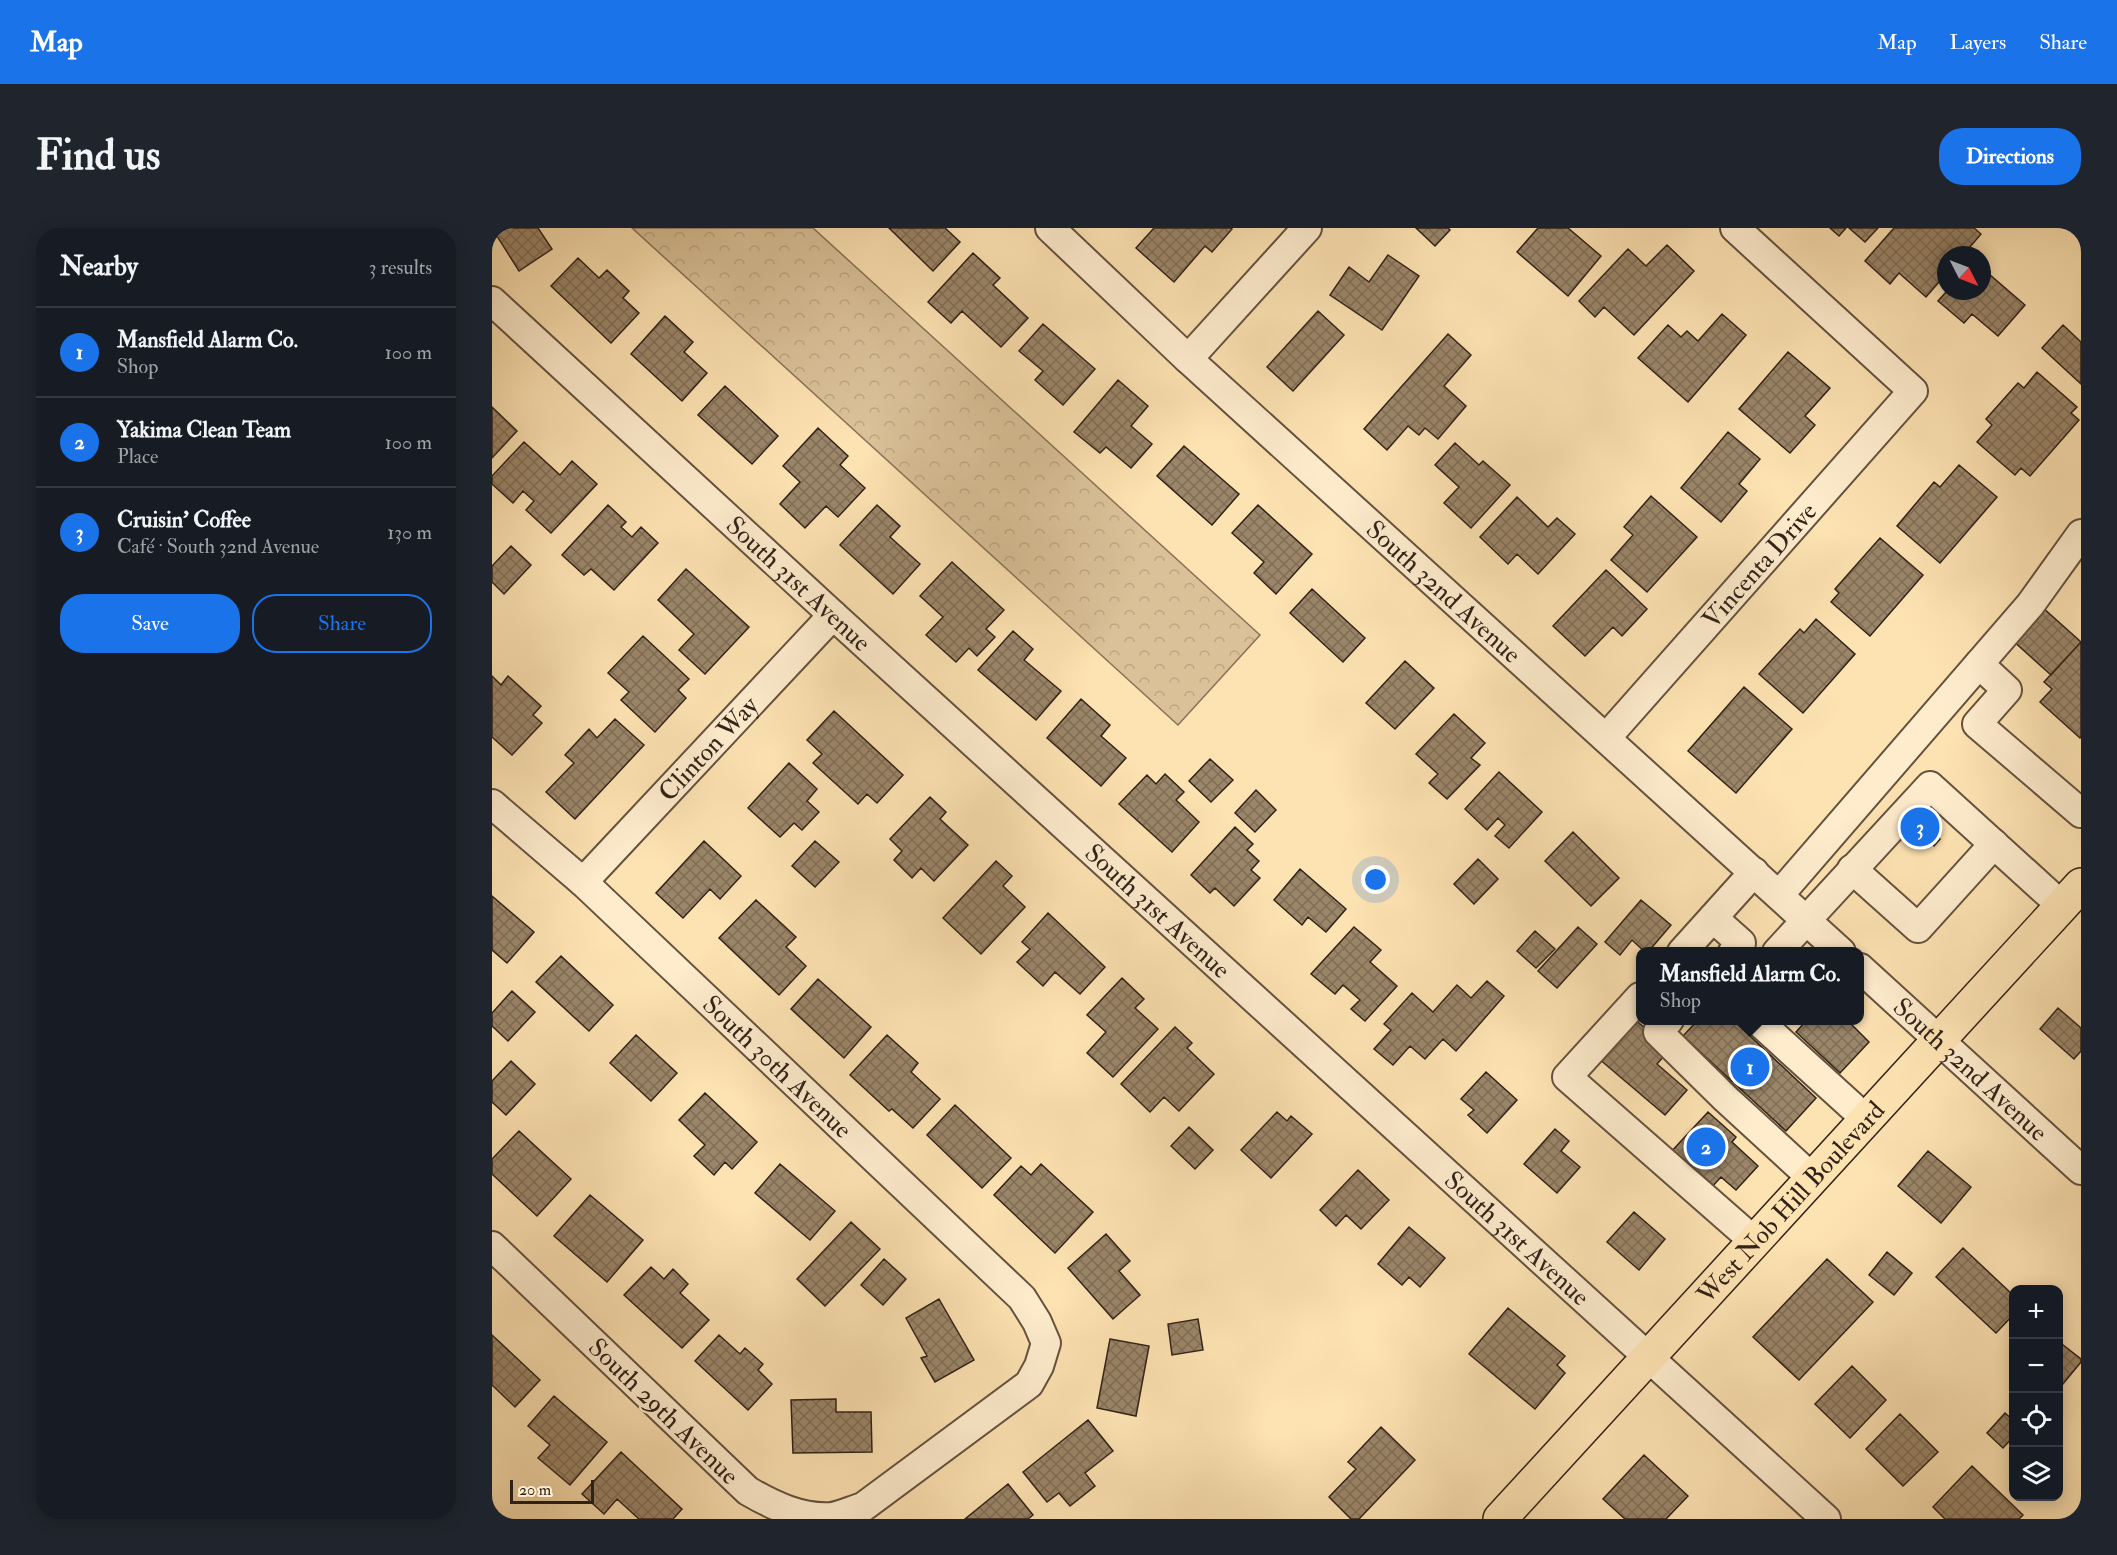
<!DOCTYPE html>
<html lang="en">
<head>
<meta charset="utf-8">
<style>
	body { margin:0; font-family:"IM FELL Double Pica",serif; background:#20242c; color:#f1f3f6 }
	.controls { position:absolute; right:18px; bottom:18px; display:grid; overflow:hidden; border-radius:12px; box-shadow:0 3px 15px #0003 }
	.controls button { width:54px; height:54px; display:grid; place-items:center; padding:0; border:0; border-bottom:2px solid #363941; background:#171b24; color:#f1f3f6; font:30px sans-serif }
	.compass { position:absolute; left:1445px; top:18px; width:54px; height:54px; border-radius:50%; background:#171b24; box-shadow:0 3px 15px #0003; rotate:132deg }
	.scale { position:absolute; left:18px; bottom:15px; width:84px; box-sizing:border-box; padding-left:6px; border:3px solid #312219; border-top:0; font-size:16px; line-height:21px; white-space:nowrap; color:#312219; -webkit-text-stroke:4px #feeccd; paint-order:stroke }
	.you { position:absolute; left:884px; top:652px; width:21px; height:21px; margin:-15px; border:4px solid #fff; border-radius:50%; background:#1a73e8; box-shadow:0 0 0 9px #1a73e833 }
	.badge { display:grid; place-items:center; width:39px; height:39px; border-radius:50%; background:#1a73e8; color:#fff; font-size:20px; font-weight:700 }
	.pin { position:absolute; translate:-50% -50%; border:3px solid #fff; box-shadow:0 2px 6px #0006 }
	.popup { position:absolute; left:1144px; top:719px; width:228px; height:78px; box-sizing:border-box; display:grid; place-content:center; border-radius:12px; background:#171b24; filter:drop-shadow(0 2px 4px #0005); font-size:20px; white-space:nowrap; color:#9ea1a6 }
	.popup b { font-size:22px; color:#f1f3f6 }
	.popup::after { content:''; position:absolute; left:50%; top:100%; margin-left:-12px; border:12px solid transparent; border-top-color:#171b24 }
	.list { margin:0; padding:0; list-style:none }
	h2 { display:flex; justify-content:space-between; align-items:center; height:78px; margin:0; padding:0 24px; font-size:26px }
	h2 small { font-size:20px; font-weight:400; color:#9ea1a6 }
	.list li { display:grid; grid-template-columns:39px 1fr auto; gap:18px; align-items:center; box-sizing:border-box; height:90px; padding:0 24px; border-top:2px solid #363941 }
	.list b { display:block; font-size:22px; white-space:nowrap }
	.list p { margin:0; font-size:20px; white-space:nowrap; color:#9ea1a6 }
	.list em { font-size:20px; font-style:normal; color:#9ea1a6 }
	.actions { display:flex; gap:12px; padding:18px 24px }
	.actions a { flex:1; padding:14px 0; border:2px solid #1a73e8; border-radius:24px; text-align:center; font-size:21px; color:#1a73e8 }
	.actions .main { background:#1a73e8; color:#fff }
	.icon { flex:none; width:33px; height:33px; fill:none; stroke:currentColor; stroke-width:2; stroke-linecap:round; stroke-linejoin:round }
	.map { position:relative; flex:none; width:1589px; height:1291px; overflow:hidden; border-radius:24px }
	header { display:flex; align-items:center; gap:36px; box-sizing:border-box; height:84px; padding:0 30px; background:#1a73e8; color:#fff }
	header strong { font-size:28px }
	nav { display:flex; gap:33px; margin-inline-start:auto; font-size:21px }
	.intro { display:flex; align-items:center; justify-content:space-between; box-sizing:border-box; height:144px; padding:0 36px }
	h1 { margin:0; font-size:42px }
	.button { padding:15px 27px; border-radius:24px; background:#1a73e8; color:#fff; font-size:21px; font-weight:700 }
	main { display:flex; gap:36px; padding:0 36px }
	aside { flex:1; background:#171b24; border-radius:24px; box-shadow:0 3px 15px #0003 }
	.map>svg:first-child { display:block }
</style>
</head>
<body>
<header>
<strong>Map</strong>
<nav><a>Map</a><a>Layers</a><a>Share</a></nav>
</header>
<div class="intro"><h1>Find us</h1><a class="button">Directions</a></div>
<main>
<aside>
<h2>Nearby<small>3 results</small></h2>
<ul class="list">
<li><span class="badge">1</span><div><b>Mansfield Alarm Co.</b><p>Shop</p></div><em>100 m</em></li>
<li><span class="badge">2</span><div><b>Yakima Clean Team</b><p>Place</p></div><em>100 m</em></li>
<li><span class="badge">3</span><div><b>Cruisin' Coffee</b><p>Café · South 32nd Avenue</p></div><em>130 m</em></li>
</ul>
<div class="actions"><a class="main">Save</a><a>Share</a></div>
</aside>
<div class="map">
<svg width="1589" height="1291" viewBox="0 0 1589 1291">
	<defs>
		<pattern id="park-crowns" width="20" height="18" patternUnits="userSpaceOnUse" patternTransform="scale(1.5)"><rect width="20" height="18" fill="#dac198"/><path d="M2 6a3 3 0 1 1 6 0M12 15a3 3 0 1 1 6 0" fill="none" stroke="#bca682"/></pattern>
		<pattern id="building-cross-hatch" width="8" height="8" patternUnits="userSpaceOnUse" patternTransform="scale(1.5)"><rect width="8" height="8" fill="#9b8669"/><path d="M0 0l8 8M0 8l8-8" fill="none" stroke="#7f6d56"/></pattern>
	</defs>
	<rect width="100%" height="100%" fill="#fde2b2"/>
	<filter id="stains"><feTurbulence type="fractalNoise" baseFrequency=".00333" numOctaves="4"/><feColorMatrix values="0 0 0 0 .2 0 0 0 0 .09 0 0 0 0 .02 0 0 0 .5 -.17"/></filter>
	<radialGradient id="worn" r=".72"><stop offset=".6" stop-color="#630" stop-opacity="0"/><stop offset="1" stop-color="#630" stop-opacity=".3"/></radialGradient>
	<!-- park -->
	<path fill="url(#park-crowns)" stroke="#867258" stroke-width="1.5" d="M140,0H321L768,407L686,497Z"/>
	<!-- building -->
	<path fill="url(#building-cross-hatch)" stroke="#312219" stroke-width="1.5" d="M0,0H46L60,21L27,43Z
		M397,0H453L468,14L441,43Z
		M662,0H738L740,1L720,24L713,18L682,54L644,20Z
		M924,0H956L958,2L943,18Z
		M1046,0H1076L1109,28L1076,68L1025,24Z
		M1338,0H1354L1347,8Z
		M1357,0H1386L1373,14Z
		M1402,0H1482L1489,6L1471,27H1454V46L1434,69L1407,45L1398,56L1373,33Z
		M1175,17L1202,43L1142,107L1112,79L1103,89L1087,73L1136,21L1154,38Z
		M481,25L508,50L501,57L536,90L509,119L470,83L459,95L436,74Z
		M896,27L927,48L890,102L838,67L857,39L877,54Z
		M86,30L107,50L115,42L137,63L131,70L147,85L119,115L59,58Z
		M1490,40L1533,77L1506,108L1480,86L1472,95L1446,73L1455,63H1490Z
		M826,83L852,107L801,163L775,139Z
		M1230,86L1254,107L1196,174L1146,130L1176,97L1189,109L1195,103L1206,113Z
		M173,88L201,114L192,124L215,145L190,173L139,126Z
		M551,96L603,141L571,177L543,152L551,143L527,123Z
		M1571,97L1589,114V156L1550,120Z
		M956,106L979,127L952,158L974,178L946,211L933,200L927,207L916,198L895,222L872,201Z
		M1296,124L1338,160L1313,188L1323,197L1298,225L1247,181Z
		M1545,144L1585,179L1579,185L1587,192L1538,248L1529,240L1523,247L1485,214L1500,197L1494,191L1526,155L1532,160Z
		M626,152L656,178L639,198L660,216L639,240L614,219L608,225L582,204Z
		M233,158L286,208L260,236L206,187Z
		M0,179L25,203L0,230Z
		M326,200L356,228L348,237L373,260L346,289L334,278L313,300L288,276L308,254L291,238Z
		M1236,204L1268,231L1247,256L1255,263L1229,294L1189,260Z
		M32,214L68,247L80,233L105,256L59,305L34,282L42,273L31,263L21,275L0,256V248Z
		M963,215L987,237L991,233L1018,257L979,300L952,275L967,259L943,237Z
		M692,218L747,266L720,297L665,248Z
		M1467,237L1505,269L1448,335L1405,298L1442,254L1448,259Z
		M1159,268L1205,309L1155,364L1119,332L1141,307L1132,299Z
		M1025,269L1056,299L1065,290L1083,306L1046,346L1025,326L1016,336L988,309Z
		M116,277L134,294L129,299L140,309L149,299L166,315L122,362L99,341L92,347L70,327Z
		M385,277L408,298L398,309L428,336L401,366L348,317Z
		M766,277L820,326L784,366L762,345L772,334L740,305Z
		M1388,310L1431,347L1378,408L1339,374L1347,365L1343,361Z
		M19,318L39,337L12,366L0,354V338Z
		M460,334L512,382L494,401L503,409L485,428L477,420L464,434L434,407L451,389L428,368Z
		M194,341L257,399L213,446L187,422L202,406L166,372Z
		M1114,342L1155,381L1130,408L1121,399L1093,428L1061,398Z
		M820,361L873,410L851,434L798,385Z
		M1539,369L1589,414L1559,447L1509,402Z
		M1324,391L1363,426L1311,485L1267,446L1308,401L1312,405Z
		M521,403L541,421L532,432L569,463L544,492L486,442Z
		M151,408L197,451L186,462L194,470L163,504L129,472L137,464L116,445Z
		M1589,414V509L1588,510L1548,474L1560,461L1552,454Z
		M913,433L942,460L903,501L874,475Z
		M0,448L9,457L16,448L49,478L41,487L50,495L20,527L0,509Z
		M1252,459L1300,501L1244,565L1196,523Z
		M589,471L618,497L609,508L634,530L609,558L555,510Z
		M342,483L411,547L385,575L375,566L366,576L321,535L330,526L315,512Z
		M962,486L993,515L979,530L988,537L955,571L937,555L946,546L924,526Z
		M123,491L152,517L83,591L54,564L82,535L73,527L97,501L105,510Z
		M718,531L741,552L719,574L697,553Z
		M297,535L325,561L315,573L327,584L310,602L302,595L288,609L256,580Z
		M1007,544L1050,584L1017,620L1003,608L1013,597L1006,590L995,602L973,581Z
		M673,546L692,564L684,572L707,594L680,624L627,576L655,547L664,556Z
		M764,562L784,582L763,604L743,585Z
		M438,569L454,584L448,591L476,617L442,653L429,640L420,650L402,632L410,623L398,611Z
		M1433,582L1444,591L1443,607L1448,611L1442,618L1438,614L1436,617H1423L1412,608V594Z
		M743,599L761,616L755,622L767,633L759,642L768,650L742,678L723,660L718,665L699,647Z
		M1081,604L1127,650L1099,678L1053,633Z
		M212,613L249,648L228,671L218,661L191,690L164,665Z
		M323,613L347,634L323,659L300,638Z
		M986,631L1006,651L982,676L962,656Z
		M504,633L520,648L511,658L533,679L489,726L451,690Z
		M808,641L854,681L834,704L816,689L810,697L782,672Z
		M0,668L42,704L15,735L0,722Z
		M264,672L304,709L294,719L314,738L287,767L227,710Z
		M1149,672L1179,697L1156,724H1153L1140,712L1128,727L1113,714Z
		M556,685L613,739L588,766L563,744L551,758L525,734L538,721L530,714Z
		M862,699L889,722L878,734L905,758L873,793L859,781L868,772L851,757L843,766L819,746Z
		M1086,699L1105,716L1065,760L1046,743Z
		M1043,703L1063,721L1044,740L1025,723Z
		M69,728L121,777L97,803L44,754Z
		M630,750L652,771L643,780L666,801L621,849L595,825L614,804L595,787Z
		M326,751L379,799L352,830L299,781Z
		M995,753L1012,768L964,823L951,811L933,831L918,818L901,837L882,821L899,802L892,796L920,765L941,784L965,757L979,770Z
		M20,763L43,784L16,813L0,798V785Z
		M1566,780L1589,800V823L1582,831L1548,801Z
		M1141,790L1178,821L1165,836L1195,862L1173,887L1106,830Z
		M1206,792H1241L1324,870L1294,903L1191,808Z
		M1315,792H1355L1377,814L1348,845L1304,804Z
		M683,799L700,815L695,820L722,846L687,883L672,869L658,884L629,856Z
		M144,807L185,845L159,873L118,835Z
		M395,807L426,835L419,844L448,871L421,900L400,881L397,883L358,847Z
		M19,833L43,856L14,887L0,874V853Z
		M994,844L1025,872L995,905L976,887L982,882L969,871Z
		M213,865L265,914L240,941L233,934L222,947L202,928L213,917L187,892Z
		M463,877L519,930L490,960L435,907Z
		M785,884L795,893L799,888L820,906L779,950L749,922Z
		M1216,884L1244,909L1240,914L1266,938L1244,962L1229,949L1218,961L1178,925Z
		M697,899L721,922L703,941L679,918Z
		M1063,901L1077,913L1069,923L1088,939L1065,965L1032,936Z
		M27,903L79,951L45,988L0,946V931Z
		M1436,923L1479,959L1449,995L1406,958Z
		M288,936L343,983L318,1012L263,965Z
		M549,936L601,984L563,1025L502,967L529,938L539,947Z
		M866,942L897,972L869,1001L854,987L844,998L828,982Z
		M98,967L151,1012L115,1054L62,1008Z
		M1142,984L1173,1011L1147,1042L1115,1014Z
		M359,994L388,1021L333,1078L305,1051Z
		M917,999L953,1030L928,1059L917,1049L910,1057L886,1036Z
		M614,1006L638,1033L627,1043L648,1067L621,1091L576,1040Z
		M1471,1020L1522,1068V1086L1504,1105L1444,1049Z
		M1395,1024L1420,1045L1402,1067L1377,1047Z
		M392,1031L414,1051L391,1077L369,1057Z
		M1335,1031L1381,1074L1307,1152L1261,1109Z
		M159,1039L172,1051L181,1041L196,1056L188,1065L217,1092L190,1120L132,1067Z
		M447,1071L482,1132L443,1154L429,1130L435,1128L414,1090Z
		M1016,1080L1073,1128L1065,1137L1073,1145L1043,1181L977,1126Z
		M706,1091L711,1122L680,1127L676,1096Z
		M0,1107L48,1152L23,1179L0,1157Z
		M227,1107L248,1126L253,1120L271,1136L266,1142L280,1156L256,1182L203,1133Z
		M618,1111L657,1118L644,1188L605,1180Z
		M1566,1113L1589,1131V1134L1566,1162Z
		M1360,1138L1394,1172L1358,1210L1323,1176Z
		M62,1168L115,1214L78,1257L46,1230L58,1217L36,1198Z
		M344,1171V1184H379L380,1224L301,1225L299,1172Z
		M1513,1185L1522,1193V1208L1511,1220L1495,1205Z
		M1408,1186L1446,1224L1411,1258L1374,1221Z
		M596,1192L621,1223L593,1245L603,1258L578,1278L567,1265L555,1274L531,1244Z
		M889,1199L923,1232L867,1291H859L837,1269L864,1241L856,1234Z
		M129,1224L190,1281L181,1291H147L125,1271L112,1286L90,1266Z
		M1152,1227L1196,1268L1174,1291H1133L1111,1271Z
		M1480,1238L1531,1287L1527,1291H1453L1441,1279Z
		M516,1256L541,1287L536,1291H473Z"/>
	<g fill="none" stroke-linecap="round" stroke-linejoin="round">
		<!-- minor casing -->
		<g stroke="#64523f" stroke-width="32">
			<g id="minor">
				<path id="s1" d="M558,0L696,131L1349,724"/>
				<path id="s2" d="M0,73L341,387L1334,1291"/>
				<path d="M696,131L815,0"/>
				<path d="M1487,436L1515,462L1485,496L1589,585"/>
				<path id="s3" d="M1114,510L1421,163L1243,0"/>
				<path id="s4" d="M0,576L91,654L530,1070L545,1094L554,1115L547,1138L537,1156L371,1279C361,1282 350,1287 340,1289C309,1291 282,1278 256,1263L0,1018"/>
				<path d="M1360,641L1426,700L1502,616"/>
				<path id="s5" d="M91,654L341,387"/>
				<path d="M1287,667L1538,377L1589,306"/>
				<path d="M1221,690L1249,715L1241,724"/>
				<path d="M1190,724L1262,644"/>
				<path d="M1285,724L1438,558L1570,678"/>
				<path id="s6" d="M1368,740L1589,942"/>
				<path d="M1148,769L1075,849L1262,1013"/>
				<path d="M1177,792L1166,804L1234,871L1320,950"/>
				<path d="M1265,792L1375,892"/>
			</g>
		</g>
		<!-- major casing -->
		<g stroke="#312219" stroke-width="36">
			<g id="major">
				<path id="s7" d="M1008,1291L1589,657"/>
			</g>
		</g>
		<!-- minor -->
		<use href="#minor" stroke="#feeccd" stroke-width="28"/>
		<!-- major -->
		<use href="#major" stroke="#fde2b2" stroke-width="33"/>
	</g>
	<g text-anchor="middle" stroke-width="4.5" stroke-linejoin="round" paint-order="stroke">
		<!-- street labels -->
		<g font-size="26" fill="#312219" stroke="#feeccd">
			<text dy="9" stroke="none"><textPath href="#s3" startOffset="231">Vincenta Drive</textPath></text>
			<text dy="9" stroke="none"><textPath href="#s2" startOffset="417">South 31st Avenue</textPath></text>
			<text dy="9" stroke="none"><textPath href="#s1" startOffset="536">South 32nd Avenue</textPath></text>
			<text dy="9" stroke="none"><textPath href="#s5" startOffset="183">Clinton Way</textPath></text>
			<text dy="9" stroke="none"><textPath href="#s2" startOffset="903">South 31st Avenue</textPath></text>
			<text dy="9" stroke="none"><textPath href="#s4" startOffset="388">South 30th Avenue</textPath></text>
			<text dy="9" stroke="none"><textPath href="#s6" startOffset="150">South 32nd Avenue</textPath></text>
			<text dy="9" stroke="none"><textPath href="#s7" startOffset="430">West Nob Hill Boulevard</textPath></text>
			<text dy="9" stroke="none"><textPath href="#s2" startOffset="1389">South 31st Avenue</textPath></text>
			<text transform="translate(172 1183) rotate(44)" y="9">South 29th Avenue</text>
		</g>
	</g>
	<rect width="100%" height="100%" filter="url(#stains)"/>
	<rect width="100%" height="100%" fill="url(#worn)"/>
</svg>
<div class="controls">
<button>+</button>
<button>−</button>
<button><svg class="icon" aria-label="locate" viewBox="0 0 24 24"><circle cx="12" cy="12" r="6"/><path d="M12 2v4M12 18v4M2 12h4M18 12h4"/></svg></button>
<button><svg class="icon" aria-label="layers" viewBox="0 0 24 24"><path d="M12 4l9 5-9 5-9-5zM3 14l9 5 9-5"/></svg></button>
</div>
<svg class="compass" viewBox="-18 -18 36 36"><path d="M0-13l5 13h-10z" fill="#e53935"/><path d="M0 13l5-13h-10z" fill="#9ea1a6"/></svg>
<div class="scale">20 m</div>
<div class="you"></div>
<div class="pin badge" style="left:1258px;top:839px">1</div>
<div class="popup"><b>Mansfield Alarm Co.</b>Shop</div>
<div class="pin badge" style="left:1214px;top:919px">2</div>
<div class="pin badge" style="left:1428px;top:599px">3</div>
</div>
</main>
</body>
</html>
